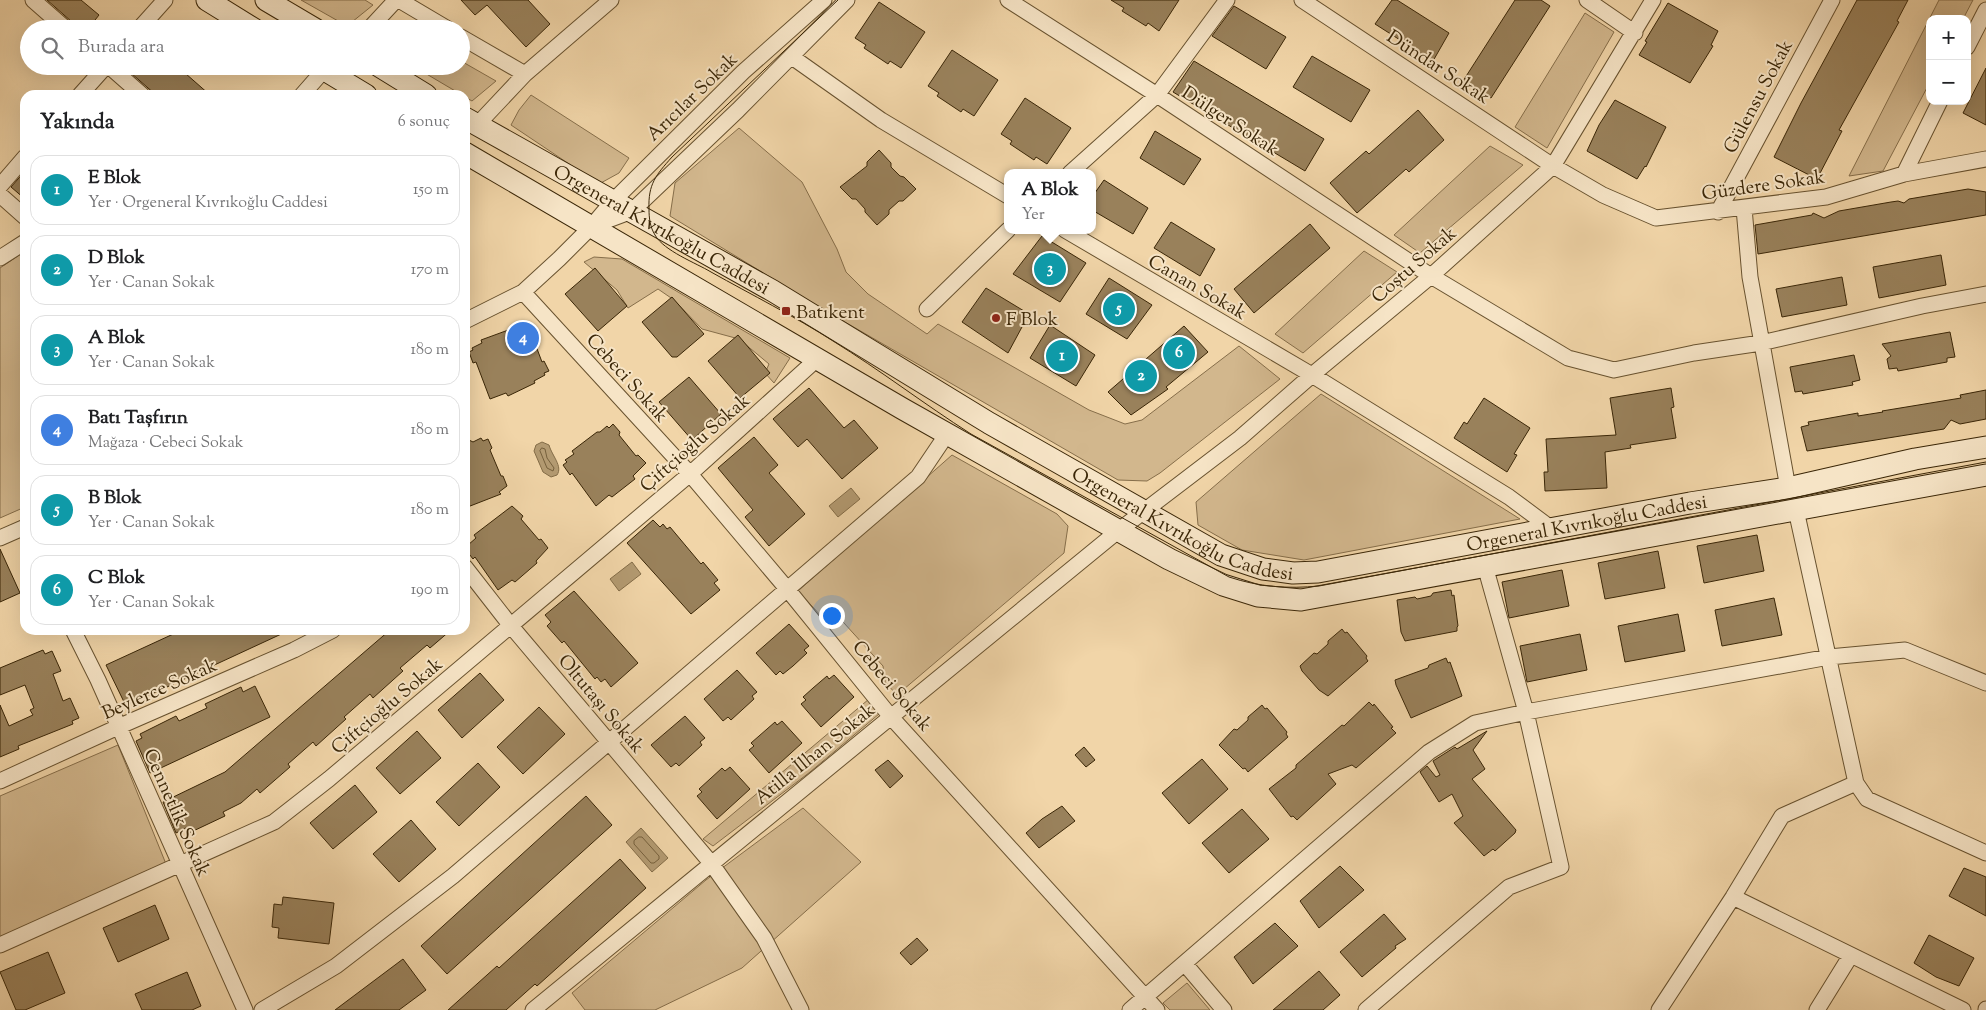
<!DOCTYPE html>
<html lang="tr">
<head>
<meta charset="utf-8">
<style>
	body { margin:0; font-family:"Sorts Mill Goudy",serif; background:#f6f6f6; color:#202124 }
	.controls { position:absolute; right:15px; top:15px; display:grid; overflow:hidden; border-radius:10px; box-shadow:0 5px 20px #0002 }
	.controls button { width:45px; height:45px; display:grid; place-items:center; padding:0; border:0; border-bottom:1px solid #e0e0e0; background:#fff; color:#202124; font:25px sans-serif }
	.you { position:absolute; left:831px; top:615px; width:18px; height:18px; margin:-12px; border:4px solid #fff; border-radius:50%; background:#1a73e8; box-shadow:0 0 0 8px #1a73e833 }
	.badge { display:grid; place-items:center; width:32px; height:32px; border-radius:50%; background:#2563eb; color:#fff; font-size:16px; font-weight:700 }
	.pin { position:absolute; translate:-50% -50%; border:2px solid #fff; box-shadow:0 1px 5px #0006 }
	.popup { position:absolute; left:1004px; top:169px; width:92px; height:65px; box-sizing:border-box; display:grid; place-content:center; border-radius:10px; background:#fff; filter:drop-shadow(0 1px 4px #0005); font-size:16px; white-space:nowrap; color:#757577 }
	.popup b { font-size:19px; color:#202124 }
	.popup::after { content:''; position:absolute; left:50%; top:100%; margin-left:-10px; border:10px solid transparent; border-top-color:#fff }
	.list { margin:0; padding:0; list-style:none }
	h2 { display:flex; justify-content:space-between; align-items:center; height:65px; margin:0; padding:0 20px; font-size:21px }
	h2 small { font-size:16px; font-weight:400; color:#757577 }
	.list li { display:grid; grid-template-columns:32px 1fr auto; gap:15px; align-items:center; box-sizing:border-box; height:70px; margin:0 10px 10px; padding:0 10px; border:1px solid #e0e0e0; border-radius:15px }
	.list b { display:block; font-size:19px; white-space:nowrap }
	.list p { margin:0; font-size:16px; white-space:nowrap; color:#757577 }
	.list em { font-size:16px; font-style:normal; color:#757577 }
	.icon { flex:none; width:28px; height:28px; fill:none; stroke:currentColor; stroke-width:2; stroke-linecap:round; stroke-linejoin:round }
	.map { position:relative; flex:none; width:1986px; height:1010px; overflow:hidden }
	.search { position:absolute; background:#fff; box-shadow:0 5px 20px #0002; left:20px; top:20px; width:450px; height:55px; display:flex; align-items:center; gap:12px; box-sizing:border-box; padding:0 18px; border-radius:28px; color:#757577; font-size:19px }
	.panel { position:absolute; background:#fff; box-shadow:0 5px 20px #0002; left:20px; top:90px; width:450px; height:545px; border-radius:15px }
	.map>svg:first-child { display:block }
</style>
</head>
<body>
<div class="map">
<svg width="1986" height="1010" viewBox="0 0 1986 1010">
	<rect width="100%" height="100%" fill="#f1d5a8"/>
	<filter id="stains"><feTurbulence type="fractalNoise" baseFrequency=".004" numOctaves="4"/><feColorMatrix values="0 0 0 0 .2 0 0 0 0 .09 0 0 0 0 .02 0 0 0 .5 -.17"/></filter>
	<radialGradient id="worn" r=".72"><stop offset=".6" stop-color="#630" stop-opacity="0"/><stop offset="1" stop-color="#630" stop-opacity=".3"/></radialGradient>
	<!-- green -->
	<path fill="#d2b78d" stroke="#866e4a" d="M301,0H365L373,5L347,26Z
		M1939,0H1973L1963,19H1930V82L1883,171L1849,176Z
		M1585,13L1614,32L1547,148L1515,127Z
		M461,61L496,81L472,101L465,97V95H462L413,66H461Z
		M531,95L629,158L619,173L599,184L511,125L519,110Z
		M739,128L802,182L837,249L846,272L868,294L927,334L938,324L1089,410L1125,424L1142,420L1239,346L1280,379L1160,473L1147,481L1118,480L819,307L670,216L675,183Z
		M1490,146L1523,165L1420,253L1394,235Z
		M25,251V507L0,518V268Z
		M1364,251L1397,272L1303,353L1275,334Z
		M594,257L622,259L790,358L774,383L765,373L769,364L739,339L702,329L674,300L658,289L628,308L617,290L584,262Z
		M1321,394L1520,519L1304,560L1242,550L1198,525L1196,502Z
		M952,455L1057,514L1068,526L1064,553L897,695L885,682L883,666L834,612L823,618L798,591Z
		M869,699L879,714L810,772L713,846L703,839Z
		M118,745L166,864L0,941V796Z
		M803,808L861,862L742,968L655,1010H585L572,993L706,880Z
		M1187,983L1210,1010H1170L1163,1003Z"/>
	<!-- water -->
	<path fill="#b39a71" stroke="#836c47" d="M542,442L549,445C552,456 563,466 557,475L551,477L543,472L534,451L536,445Z
		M851,488L860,499L838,517L829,506Z
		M632,562L641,574L619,591L610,579Z
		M641,828L668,858L652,872L626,842Z"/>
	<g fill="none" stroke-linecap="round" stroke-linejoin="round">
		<!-- shore -->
		<path stroke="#76603c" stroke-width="1" d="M542,448L545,449L547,458L554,468L553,471L547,468L540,451Z
			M639,837H642L659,856V859L654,863H651L634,844V841Z"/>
	</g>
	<!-- building -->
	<path fill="#99815b" stroke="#3a2607" d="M47,0H81L99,15L88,29H75L72,22Z
		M461,0H528L550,24L526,47L487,5L475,15Z
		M1111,0H1179L1159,31L1148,23L1146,26L1122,11L1124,8Z
		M1392,0H1397L1449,33L1433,61L1375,24Z
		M1515,0H1541L1550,6L1491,98L1463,81Z
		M1857,0H1908L1897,21L1899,22L1839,130L1842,131L1817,179L1774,157L1801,103Z
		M879,2L925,32L901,68L890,61L888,64L864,48L866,45L855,38Z
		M1668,3L1718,31L1711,45L1713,46L1690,83L1639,55L1647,42L1645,41Z
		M1234,6L1286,37L1266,69L1212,36Z
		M952,50L998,80L974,116L963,109L961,112L937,96L939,93L928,86Z
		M1312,56L1370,90L1351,122L1293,87Z
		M1194,61L1324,139L1305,171L1173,92Z
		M123,66H177L210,95H156Z
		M1986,68V125L1963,113Z
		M1025,98L1071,128L1047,164L1036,157L1034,160L1010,144L1012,141L1001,134Z
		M1615,100L1666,127L1646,167L1645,166L1637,179L1587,151L1599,125Z
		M1418,110L1444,140L1409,172L1406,169L1357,213L1330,183L1366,151L1369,154Z
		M1155,131L1201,159L1184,185L1140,158Z
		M879,150L891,163V167L900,176L904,177L916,189L903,201H899L889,210V214L877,225L865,212V209L856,199H852L840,187L867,166V162Z
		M25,171V199L11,187Z
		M1104,180L1148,208L1133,234L1092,210V197Z
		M1968,189L1986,192V215L1758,254L1755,225L1812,215L1813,213L1824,218L1839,211L1891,202L1898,201L1904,203L1909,199Z
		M1171,222L1215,249L1200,276L1154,248Z
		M1310,224L1330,248L1254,313L1234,289Z
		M1042,236L1086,263L1060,302L1013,274Z
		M1941,255L1946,285L1879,298L1873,267Z
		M595,268L627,306L598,331L565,294Z
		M1842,277L1847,305L1782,317L1776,289Z
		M1109,278L1152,305L1127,339L1086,314Z
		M986,288L1029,314L1008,353L962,322Z
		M672,297L704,334L677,357H672L642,322Z
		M522,325L523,328L528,325L542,362L544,361L549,371L544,373L545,375L534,381L535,383L508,396L506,393L490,399L476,362L473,363L469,352L473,350L472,348L482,343L481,340Z
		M1050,325L1095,355L1076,386L1030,358Z
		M1184,326L1208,352L1166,387L1168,389L1131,415L1108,392Z
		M1950,332L1955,357L1947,358V362L1898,371L1897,368L1889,369L1887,359L1891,356L1882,344Z
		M738,335L770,373L740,398L708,361Z
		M1854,355L1860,380L1852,382L1853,385L1803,394L1802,391L1795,392L1790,367Z
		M689,377L721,414L692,440L659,402Z
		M809,388L844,428L854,420L878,448L842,479L807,439L798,447L773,419Z
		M1671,388L1674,407L1671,408L1676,438L1630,445L1631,448L1605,452L1607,488L1545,491L1544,472H1548L1546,439L1616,435L1610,398Z
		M1986,390V419L1960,424L1951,420L1944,429L1807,451L1801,427L1809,425L1808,422L1858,413V416L1883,412L1882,411L1961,398L1960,395Z
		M1484,398L1530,428L1514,454L1517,455L1507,472L1454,438L1464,422L1467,424Z
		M613,424L620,432L619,435L636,456L638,455L646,463L633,476L635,479L612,497L609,495L596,506L572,473L570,475L563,465L567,462L565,460L574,454L572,451L597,432H600L607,426L609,428Z
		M754,437L778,465L769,473L805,514L769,546L745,517L753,510L718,468Z
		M465,438L473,442L481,438L483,441L488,439L492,448L490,450L501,476H503L507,486L499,492L501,494L465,508Z
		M512,506L523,516L521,519L539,540L541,539L548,548L536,561L537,563L515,582L512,580L498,590L475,557L473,559L466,550L469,547L468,545L476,538L474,535Z
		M653,520L660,527L663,524L667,529L670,527L701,564L703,562L718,580L714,583L720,590L691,614L627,543Z
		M1757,535L1764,571L1704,583L1697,546Z
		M0,549L20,593L0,602Z
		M1658,551L1665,588L1605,599L1598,563Z
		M1562,570L1569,606L1509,618L1502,582Z
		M1451,590L1452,596L1454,595L1458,626L1457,627V631L1405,641L1401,632L1397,600L1415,597L1417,599L1431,596L1433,593Z
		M574,591L638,663L611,687L605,679L601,682L597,677L595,679L564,641L562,643L547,626L551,622L545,615Z
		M1774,598L1782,635L1722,646L1715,610Z
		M1678,614L1685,651L1625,662L1618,626Z
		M789,624L809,646L804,650L807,653L793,666L783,674L780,671L776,675L756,653Z
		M1342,629L1345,633L1347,632L1367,656L1366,658L1368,661L1328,696L1319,690L1302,671L1300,666L1314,653L1317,654L1328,644V641Z
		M182,630H290L126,706L106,665Z
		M390,630H451L430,648L427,645L400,668L403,671L373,698L370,694L344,717L346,719L316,746L313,742L288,764L290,767L260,793L257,789L241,803L223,812L225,816L189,833L186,828L176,833L163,802L225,772Z
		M1580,634L1587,670L1527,682L1520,646Z
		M43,650L45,654L52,651L61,671L53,674L63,701L70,698L79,718L72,721L73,724L18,746L19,749L0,757V705L9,726L33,715L30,710L34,708L25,685L0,695V668Z
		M1446,658L1448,663L1450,662L1462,696L1411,718L1396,685L1395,680L1428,668L1429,665Z
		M737,670L757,692L752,696L754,699L731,720L728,717L723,721L704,699Z
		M480,673L504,700L462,738L438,710Z
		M834,675L854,697L821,727L801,704L806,700L803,697L813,688L827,676L829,679Z
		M255,686L270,717L150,773L136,741L142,738L140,734L176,716L179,721L207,708L205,704L241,687L243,692Z
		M1369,702L1373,706L1374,704L1393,727L1391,728L1396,733L1356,768L1352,765L1328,774L1336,784L1297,820L1293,816L1291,817L1269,789L1296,768V765L1342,725L1344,726Z
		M1262,705L1265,709L1267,708L1287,732L1286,734L1288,737L1248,772L1245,768L1243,769L1219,745L1234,729L1237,730L1248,720V717Z
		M539,707L565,734L523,774L497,747Z
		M685,716L705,738L700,742L702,745L679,766L676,763L671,767L651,745Z
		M782,721L802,743L769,773L749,750L754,746L751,743L775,722L777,725Z
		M417,731L441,758L400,794L376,768Z
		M1487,731L1473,750L1485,769L1472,779L1516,830L1515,833L1495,851L1493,849L1484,856L1454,823L1463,816L1452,794L1439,802L1420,772L1427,766L1436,777L1440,775L1433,761L1455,747L1457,749Z
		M1084,747L1095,760L1086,767L1075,755Z
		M1202,759L1228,789L1189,824L1162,793Z
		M888,760L903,776L890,788L875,770Z
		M478,763L500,787L459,826L436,802Z
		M730,767L750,789L717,819L697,796L702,792L699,789L722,768L725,771Z
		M355,785L377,812L333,849L310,823Z
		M586,796L612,825L447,974L421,946Z
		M1062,806L1075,821L1039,848L1026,833L1042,819Z
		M1242,809L1269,839L1229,873L1202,843Z
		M411,820L436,849L399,882L373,854Z
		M620,859L646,888L537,986L535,984L506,1010H448L497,966L499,968Z
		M1340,866L1364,890L1319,928L1300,901Z
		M1964,868L1986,877V916L1949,896Z
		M283,897L334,903L329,944L278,938L279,928L272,927L274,904L282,905Z
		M155,905L169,939L118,962L103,928Z
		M1384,914L1406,939L1395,946L1396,948L1362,977L1340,952Z
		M1275,923L1298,946L1253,984L1234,957Z
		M1929,935L1974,958L1959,986L1936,977L1914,963Z
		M917,938L928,950L911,965L900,953Z
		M48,952L65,993L25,1010H16L0,972Z
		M403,959L426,990L399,1010H335Z
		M1319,971L1340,995L1323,1010H1273Z
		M187,972L201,1006L192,1010H142L135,994Z"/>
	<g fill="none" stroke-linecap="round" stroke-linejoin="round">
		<!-- minor casing -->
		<g stroke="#68522f" stroke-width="17">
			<path id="minor" d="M33,0L66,29
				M399,0L448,29
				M1008,0L1157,95L1431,276L1568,358L1614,370L1694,353L1761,343L1922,306L1986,294
				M1302,0L1553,166L1603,195L1656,218L1826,197L1904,174L1986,159
				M1587,0L1635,33
				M139,29L165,0
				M369,29L396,0
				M461,37L525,74
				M1967,47L1986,10
				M792,57L881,120L1008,196
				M109,66L142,95
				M80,95L106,66
				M302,95L324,70
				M477,125L525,74L611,0
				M1070,173L1157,95L1227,0
				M1904,174L1940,101
				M0,186L25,157
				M0,195L25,217
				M1744,208L1750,277L1788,488
				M1718,212L1832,0
				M592,226L632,211L738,110L847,0
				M1065,230L1312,375L1509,497L1552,529
				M0,258L25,242
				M523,292L690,474L788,590L891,717L1157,1010
				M927,309L1008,230
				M465,321L523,292L559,259L591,227L613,201L743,72L824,0
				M1796,510L1856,783L1867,799L1986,853
				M0,538L25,527
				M465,567L511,626L711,863L764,938L801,1010
				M73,630L98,680L245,1010
				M0,781L118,727L294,650L333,630
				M1733,897L1963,1010
				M0,945L274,822L329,779L690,474L817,359
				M1185,964L1224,1010
				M262,1010L336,966L453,876L918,477L947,434
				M533,1010L1118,531L1240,438L1312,375L1431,276L1553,166L1653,0
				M1130,1010L1429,752L1475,723L1526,712L1829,657L1905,650L1986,683
				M1366,1010L1509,887L1561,867L1526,712L1485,566
				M1659,1010L1733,897L1782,816L1856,783
				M1817,1010L1851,955
				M1986,1010V1009"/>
		</g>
		<!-- secondary casing -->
		<g stroke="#3a2607" stroke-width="23">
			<g id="secondary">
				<path d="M207,0L254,29"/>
				<path d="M266,0L315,29"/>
				<path d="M318,66L366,95"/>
				<path d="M379,66L426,95"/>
				<path id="s1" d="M465,118L773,291L989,423L1221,555L1263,569L1293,573L1318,572L1690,503L1788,488L1915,459L1986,447"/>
				<path d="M465,153L903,409L1169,559L1223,585L1258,596L1301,600L1986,475"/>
			</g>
		</g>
		<!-- minor -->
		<use href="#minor" stroke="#f6e4c6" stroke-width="15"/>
		<!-- secondary -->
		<use href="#secondary" stroke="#f6e4c6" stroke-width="21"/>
		<!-- tram -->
		<path stroke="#3a2607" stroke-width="1" d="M838,0L672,157C656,175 648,184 649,209C649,218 650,227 655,235C664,251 696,263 711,272C752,295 794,316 833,341C880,370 924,404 971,434L1229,577C1259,587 1288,589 1319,586L1986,462"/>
	</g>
	<!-- markers -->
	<g fill="#8f2418" stroke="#f6e4c6" stroke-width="2">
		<rect x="781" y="306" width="10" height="10" rx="2.5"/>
		<circle cx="996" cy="318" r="5"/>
	</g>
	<g text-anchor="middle" stroke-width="4" stroke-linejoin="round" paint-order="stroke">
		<!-- street labels -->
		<g font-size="19" fill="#3a2607" stroke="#f6e4c6">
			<text transform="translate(1439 66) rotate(33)" y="7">Dündar Sokak</text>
			<text transform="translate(691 96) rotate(-44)" y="7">Arıcılar Sokak</text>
			<text transform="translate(1757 96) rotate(-62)" y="7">Gülensu Sokak</text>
			<text transform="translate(1231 120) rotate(33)" y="7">Dülger Sokak</text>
			<text transform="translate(1763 184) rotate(-8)" y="7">Güzdere Sokak</text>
			<text dy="7" stroke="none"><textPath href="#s1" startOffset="226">Orgeneral Kıvrıkoğlu Caddesi</textPath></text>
			<text transform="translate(1413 264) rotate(-41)" y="7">Coştu Sokak</text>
			<text transform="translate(1198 286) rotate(30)" y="7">Canan Sokak</text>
			<text transform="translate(628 377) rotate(48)" y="7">Cebeci Sokak</text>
			<text transform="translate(694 442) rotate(-41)" y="7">Çiftçioğlu Sokak</text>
			<text dy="7" stroke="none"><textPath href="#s1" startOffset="826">Orgeneral Kıvrıkoğlu Caddesi</textPath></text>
			<text dy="7" stroke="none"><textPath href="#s1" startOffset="1246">Orgeneral Kıvrıkoğlu Caddesi</textPath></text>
			<text transform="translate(893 685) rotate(50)" y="7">Cebeci Sokak</text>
			<text transform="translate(159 688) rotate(-24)" y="7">Beylerce Sokak</text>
			<text transform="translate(602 703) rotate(50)" y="7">Oltutaşı Sokak</text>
			<text transform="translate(386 705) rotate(-40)" y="7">Çiftçioğlu Sokak</text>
			<text transform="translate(814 753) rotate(-39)" y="7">Atilla İlhan Sokak</text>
			<text transform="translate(178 812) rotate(66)" y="7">Cennetlik Sokak</text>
		</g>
		<!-- poi labels -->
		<g font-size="19" fill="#3a2607" stroke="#f6e4c6" text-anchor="start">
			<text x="796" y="318">Batıkent</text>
			<text x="1006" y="325">F Blok</text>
		</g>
	</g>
	<rect width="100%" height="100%" filter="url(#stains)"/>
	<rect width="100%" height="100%" fill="url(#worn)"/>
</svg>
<div class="controls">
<button>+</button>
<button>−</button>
</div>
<div class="you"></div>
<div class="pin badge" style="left:1062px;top:356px;background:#0f9aa8">1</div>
<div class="pin badge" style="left:1141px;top:376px;background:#0f9aa8">2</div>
<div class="pin badge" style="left:1050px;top:269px;background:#0f9aa8">3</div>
<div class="popup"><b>A Blok</b>Yer</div>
<div class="pin badge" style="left:523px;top:338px;background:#3f7fe0">4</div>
<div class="pin badge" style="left:1119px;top:309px;background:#0f9aa8">5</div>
<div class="pin badge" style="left:1179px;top:353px;background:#0f9aa8">6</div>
<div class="search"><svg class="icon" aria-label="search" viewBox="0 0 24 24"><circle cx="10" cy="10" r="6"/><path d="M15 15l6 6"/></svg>Burada ara</div>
<section class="panel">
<h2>Yakında<small>6 sonuç</small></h2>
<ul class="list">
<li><span class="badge" style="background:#0f9aa8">1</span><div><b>E Blok</b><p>Yer · Orgeneral Kıvrıkoğlu Caddesi</p></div><em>150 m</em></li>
<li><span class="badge" style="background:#0f9aa8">2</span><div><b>D Blok</b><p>Yer · Canan Sokak</p></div><em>170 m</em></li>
<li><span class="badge" style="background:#0f9aa8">3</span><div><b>A Blok</b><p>Yer · Canan Sokak</p></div><em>180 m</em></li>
<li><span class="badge" style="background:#3f7fe0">4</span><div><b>Batı Taşfırın</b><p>Mağaza · Cebeci Sokak</p></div><em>180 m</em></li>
<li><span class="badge" style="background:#0f9aa8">5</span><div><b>B Blok</b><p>Yer · Canan Sokak</p></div><em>180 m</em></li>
<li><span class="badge" style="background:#0f9aa8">6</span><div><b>C Blok</b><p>Yer · Canan Sokak</p></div><em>190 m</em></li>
</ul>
</section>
</div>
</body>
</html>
